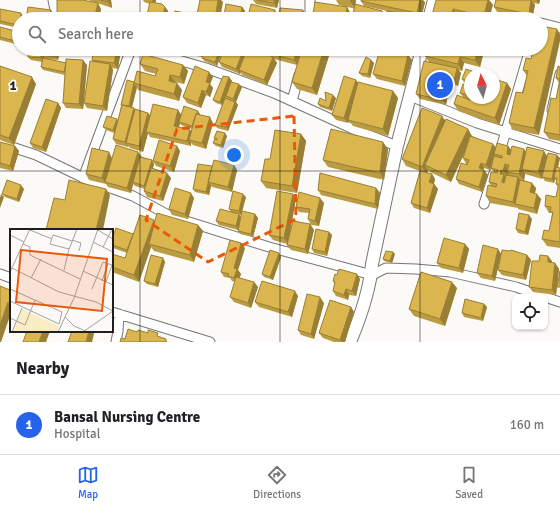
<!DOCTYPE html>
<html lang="en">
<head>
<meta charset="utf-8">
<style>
	body { margin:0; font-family:Signika,sans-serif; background:#f2f2f2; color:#202124 }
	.controls { position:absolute; right:12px; bottom:12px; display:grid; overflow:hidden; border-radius:8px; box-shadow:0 1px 3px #0004 }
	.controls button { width:36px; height:36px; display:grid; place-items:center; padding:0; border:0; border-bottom:1px solid #e0e0e0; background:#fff; color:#202124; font:20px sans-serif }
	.compass { position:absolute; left:464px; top:68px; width:36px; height:36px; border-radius:50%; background:#fff; box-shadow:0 1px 3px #0004; rotate:354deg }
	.you { position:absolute; left:234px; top:155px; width:14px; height:14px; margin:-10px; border:3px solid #fff; border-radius:50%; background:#1a73e8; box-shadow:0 0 0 6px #1a73e833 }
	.badge { display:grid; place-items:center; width:26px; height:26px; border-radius:50%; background:#2563eb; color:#fff; font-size:13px; font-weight:700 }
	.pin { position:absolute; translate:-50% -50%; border:2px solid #fff; box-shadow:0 1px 4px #0006 }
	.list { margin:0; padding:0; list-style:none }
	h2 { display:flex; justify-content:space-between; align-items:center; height:52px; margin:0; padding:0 16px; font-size:17px }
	h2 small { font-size:13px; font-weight:400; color:#757577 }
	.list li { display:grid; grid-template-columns:26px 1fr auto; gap:12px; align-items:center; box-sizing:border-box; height:60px; padding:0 16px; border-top:1px solid #e0e0e0 }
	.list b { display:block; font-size:15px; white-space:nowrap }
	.list p { margin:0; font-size:13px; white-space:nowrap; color:#757577 }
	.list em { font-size:13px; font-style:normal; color:#757577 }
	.icon { flex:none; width:22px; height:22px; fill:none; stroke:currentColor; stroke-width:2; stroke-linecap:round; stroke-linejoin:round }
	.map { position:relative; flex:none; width:560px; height:342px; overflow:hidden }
	.search { position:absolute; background:#fff; box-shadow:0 1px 3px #0004; left:12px; right:12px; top:12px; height:44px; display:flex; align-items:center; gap:10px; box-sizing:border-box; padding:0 14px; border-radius:22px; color:#757577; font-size:15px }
	.sheet { height:112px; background:#fff }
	nav { display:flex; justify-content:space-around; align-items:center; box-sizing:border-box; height:56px; border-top:1px solid #e0e0e0; background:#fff; font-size:11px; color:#757577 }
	nav a { display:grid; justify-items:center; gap:2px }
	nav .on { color:#2563eb }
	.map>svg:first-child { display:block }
</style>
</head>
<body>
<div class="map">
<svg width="560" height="342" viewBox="0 0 560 342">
	<rect width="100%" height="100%" fill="#fcfaf6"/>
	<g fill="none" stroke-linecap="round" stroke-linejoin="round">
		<!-- minor casing -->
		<g stroke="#777672" stroke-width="11">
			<path id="minor" d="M53,0L57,19
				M310,19V0
				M541,23L560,28
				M140,49L206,68L274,93L353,129L397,146
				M410,96L477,123L560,149
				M292,101L299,75
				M552,110L560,74
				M0,143L36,155L88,180L133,196L170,216L269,247L372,275L386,268L416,269L450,272L516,287L545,297
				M499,155L530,49
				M83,178L131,49
				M484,204L494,173
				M0,274L11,278
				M545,297L560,302
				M112,312L210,342
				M116,342L118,331L119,314"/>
		</g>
		<!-- tertiary casing -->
		<g stroke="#777672" stroke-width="14">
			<path id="tertiary" d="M429,19L434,0
				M350,342C360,318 370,290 372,264L397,146L422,49"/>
		</g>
		<!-- minor -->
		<use href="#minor" stroke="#fff" stroke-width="9"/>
		<!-- tertiary -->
		<use href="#tertiary" stroke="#fff" stroke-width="12"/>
	</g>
	<!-- wall -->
	<path fill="#bc9c42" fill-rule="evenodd" d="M88,0H111L112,8Z
		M143,0H156L155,3L165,7L168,11L165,19H150L147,15L150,4L144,2Z
		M253,0H279L277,8L256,4Z
		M336,0H356L355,4L382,11L386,16L339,5Z
		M436,0H489L493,5L465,18L458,16Z
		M496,0H540L539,4L533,3L535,5L532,19L498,13L494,7Z
		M361,1L425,2L421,19L393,12L414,17L415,19H385L387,11L364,6Z
		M242,7L245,11L243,19H226L224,15Z
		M0,9L23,17L19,19V28L0,24Z
		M101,9L99,19H59L57,16Z
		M0,27L19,32V45L0,40Z
		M66,49H85L84,52Z
		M121,49L118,69L112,68L113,70L107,111L87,108L84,103L83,109L66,108L63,103L65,75L43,70L41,67L42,62L31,60L28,57L60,50L58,60L46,59L66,63L87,65L84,103L93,62L92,60Z
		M178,49H205L204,52L223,49L217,66L204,61L202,57L192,55L190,53L179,51Z
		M224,49H244L246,52L271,56L268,53L269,52L259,49H300L301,50L297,65L274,59L277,63L267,85L242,75L241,72L240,74L222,67L219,62Z
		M302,49H331L317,95L297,89L292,82Z
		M400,49H411V52Z
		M427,49H481L480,52L483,55L480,67L464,63L462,71L458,70L461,73L458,86L450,84L446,105L420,99L416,94L429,62L425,56Z
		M408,55L412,60L405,86L377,79L373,74Z
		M531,59L539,135L513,130L509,123L523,93L527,76L523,70Z
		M371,60L374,63L370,78L362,76L359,73Z
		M140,64L183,65L188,71L184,84L175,82L182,90L179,101L138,90L137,87L132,107L134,108L135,110L148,113L150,116L178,110L181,115L200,114V115L213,123L206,149L193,145L191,143V146L150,137L148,133L143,152L130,148L128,146V147L116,144L113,139L114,133L106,130L103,127L118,121L121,106V105L134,82L155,76L156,74L145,71ZM180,123L181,125L192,129L191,131L190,130L179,127Z
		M0,66L36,84L14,145L0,140Z
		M560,67V141L549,139L544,132L556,99L559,83L556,78Z
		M470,74V98H494L507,83L511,89L499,125L458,111L454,104L463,97L460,93L466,85L462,79Z
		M213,77L210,84L213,88L210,97L206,95L201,108L187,103L183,97Z
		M229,77L232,81L231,82L242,87L236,102L238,105L228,131L217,128L215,125L222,105L216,103L213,100Z
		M358,83L393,91L398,98L388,136L353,126L349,120L348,123L336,120L332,115Z
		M336,98L332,111L320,107L318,104Z
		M58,103L61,108L46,152L33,148L30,143Z
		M446,121L472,136L496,147L508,146L511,150L547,156L557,155L560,158L558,168H560V248L547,246L542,239L549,231L552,214V213H549L545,206L556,197L558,186L556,184L557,182L555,179L554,183L545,181L542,177L546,162L542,179L525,174L524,180L536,188L535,193L541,199L537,214L518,209V208L490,203L486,196L491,186L489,182L494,172L491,168L493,160L490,170L484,168V170L488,175L482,192L459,184L456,179L467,164H466L463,158L466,150L451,182L430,172L428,170L427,173L432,174L435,179L434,184L438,189L430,213L414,208L411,203L420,171L406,166L402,159Z
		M301,134L306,141L297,193L266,188L261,181L270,159Z
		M227,136L223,148L216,146L213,143L215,139L214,138Z
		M0,142L15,146L19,151L13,171L0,168Z
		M177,146L180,151L174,172L156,166L153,161Z
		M388,149L384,180L328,167L323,160Z
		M142,157L152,160L154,164L153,168L171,178L163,201L147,197L144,191L145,189L135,186L133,184L131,193L108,187L106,184L89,180L86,174Z
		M234,165L237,170L232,192L212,187L211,186L209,195L195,192L193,189L212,167Z
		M376,188L380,193L378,209L321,195L318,190Z
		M24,189L19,202L5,197L2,194Z
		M293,194L296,199L288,239L310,224L314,230L308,254L291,250L287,245V244L273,240L269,235Z
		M246,197L241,215L239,214L241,217L255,214L258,218L253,237L240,234L238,231V230L219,225L216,221L231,212L229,209Z
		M194,198L188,219L172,215L169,209Z
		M324,203L319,226L311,225L308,219L309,213L299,212L296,207Z
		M532,219L528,235L518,233L516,229Z
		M155,221L198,225L203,231L194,262L154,251L151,247L139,282L112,272V254L125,258L127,253L113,248L112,247V239L133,234Z
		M329,232L332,235L327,256L314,253L312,249Z
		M465,244L469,249L463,273L441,268L437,263Z
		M245,248L238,270L241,274L239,278L254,282L258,287L251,308L234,302L230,297L235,282L232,281L230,278L224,277L221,272Z
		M498,249L501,254L495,281L481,278L477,273Z
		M395,254L392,263L384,261L383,259Z
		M527,255L531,260L526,280L502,275L498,270Z
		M281,257L273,280L264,277L262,274Z
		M163,258L165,262L158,287L147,284L144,281Z
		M539,261H552V263H555L559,269L556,295L533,292L529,287Z
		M360,279L356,296L349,295L348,300L336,296L333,291L335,284L333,281Z
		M457,288L445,326L414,316L409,309Z
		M298,296L292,317L259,307L255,302Z
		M324,303L314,339L301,335L298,330Z
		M484,304L487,307L483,321L464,317L462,313Z
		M351,307L354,312L345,342H334L323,338L319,333Z"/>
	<!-- shaded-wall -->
	<path fill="#997f36" d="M108,0H111L112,8L108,2Z
		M153,0H156L155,5L152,1Z
		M218,0H221L223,2L220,19H215Z
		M274,0H279L277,8L274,3Z
		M350,0H356L355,8L350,1Z
		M420,0H423L425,2L421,19L417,13Z
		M488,0H489L493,5L489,19H483Z
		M531,0L535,5L532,19L529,14Z
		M536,0H540L539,4Z
		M98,3L101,9L99,19H94Z
		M165,7L168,11L165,19H162V18Z
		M242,7L245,11L243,19H241L240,18Z
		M347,7L350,12L349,19H345Z
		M453,9L458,16L457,19H451Z
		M51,10L53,13L52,19H49Z
		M275,10L277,14L276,19H273Z
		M303,10L306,14L305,19H302Z
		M382,11L386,16L385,19H380Z
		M21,13L23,17V19H20Z
		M557,29L560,34V41L539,135L534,128Z
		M42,49H45L43,55L44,57V62L41,58Z
		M57,49H59L60,50L58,60L56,57Z
		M82,49H85L84,52Z
		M117,49H121L118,69L114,63Z
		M201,49H205L203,58L200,54Z
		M220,49H223L217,66L215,62Z
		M244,49L247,53L239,70L241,72L240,74L236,69Z
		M297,49H300L301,50L297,65L294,60Z
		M324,49H331L317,95L312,88Z
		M476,49H481L480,52L483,55L480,67L475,60Z
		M408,55L412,60L405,86L402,81Z
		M273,57L277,63L267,85L264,80Z
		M460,57L464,63L462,71L458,64Z
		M83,60L87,65L83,109L79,104Z
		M371,60L374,63L370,78L368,74Z
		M110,64L113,70L107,111L103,106Z
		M183,65L188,71L184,84L180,77Z
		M457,68L461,73L458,86L454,81Z
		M209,72L213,77L210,84L213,88L210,97L206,92V82Z
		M170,75L175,82L174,87L169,81Z
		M32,77L36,84L14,145L9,138Z
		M229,77L232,81L222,105L220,102Z
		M446,79L450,84L446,105L442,100Z
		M356,80L360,85L348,123L344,118Z
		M177,83L182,90L179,101L174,94Z
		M507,83L511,89L499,125L495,118Z
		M134,84L137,87L131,111L129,107Z
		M239,84L242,87L236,102L238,105L228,131L226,127L235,102L233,99Z
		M202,90L206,95L201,108L198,103Z
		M393,91L398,98L388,136L383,129Z
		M333,95L336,98L332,111L329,108Z
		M58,103L61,108L46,152L42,147Z
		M134,108L137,113L126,143L128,146V147L125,142Z
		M178,110L182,116L179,122L180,123L178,131L174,126Z
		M198,111L200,114L195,130L192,126Z
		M148,113L152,118L146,132L148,133L143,152L139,146Z
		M442,116L447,123L425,165L428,170L427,174L422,167Z
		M210,117L213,123L206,149L202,143Z
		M117,119L119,122L116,133L113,130Z
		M468,129L472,136L451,182L446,175Z
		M190,130L194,135L189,140L191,143V146L187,141Z
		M225,133L227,136L223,148L221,145Z
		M301,134L306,141L297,193L292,186Z
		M383,142L388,149L384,180L380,173Z
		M493,144L497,149L494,154L495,155L490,170L486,165Z
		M15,146L19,151L13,171L10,166Z
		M177,146L180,151L174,172L170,166Z
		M508,146L513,152L511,161L507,154Z
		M524,149L529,156L522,169L525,174L524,181L519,174Z
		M544,151L547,156L542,179L538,173Z
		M109,152L112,158L105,182L106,184L102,178Z
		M138,152L142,157L133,182V184L131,193L127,188Z
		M557,155L560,158L555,178H554L555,179L554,183L552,179Z
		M152,160L154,164L147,189L144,186Z
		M481,163L484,168L482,174L479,168Z
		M505,164L509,170L507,172L509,173L508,177L503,171Z
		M234,165L237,170L232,192L228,187Z
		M484,170L488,175L482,192L479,187Z
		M501,170L506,177L507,189L502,182L500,174Z
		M167,173L171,178L163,201L160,196Z
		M432,174L435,179L433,187L429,182Z
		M518,177L523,184L515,204L513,202Z
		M209,182L211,186L209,195L206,192Z
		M532,183L536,188L534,197L530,192Z
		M434,184L438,189L430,213L427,208Z
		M21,185L24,189L19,202L17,199Z
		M376,188L380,193L378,209L375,204Z
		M106,189L110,195L103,230H96Z
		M191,193L194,198L188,219L185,214Z
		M1,194L4,197L0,208V198Z
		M243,194L246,197L241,215L239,211Z
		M293,194L296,199L288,244L284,238Z
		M537,194L541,199L537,214L534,208Z
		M320,198L324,203L319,226L315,221Z
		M239,214L241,218L238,230L236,226Z
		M255,214L258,218L253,237L251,234Z
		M529,215L532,219L528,235L525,232Z
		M154,220L159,226L149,244L151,247L139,282L134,275Z
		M310,224L314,230L308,254L305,249Z
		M198,225L203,231L194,262L190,255Z
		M329,232L332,235L327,256L325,252Z
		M241,243L245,248L238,270L241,274L238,283L234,278V268Z
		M465,244L469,249L463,273L459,268Z
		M498,249L501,254L495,281L492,276Z
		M393,252L395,254L392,263L390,261Z
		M279,253L281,257L273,280L270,277Z
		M527,255L531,260L526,280L523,275Z
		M548,256L552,261L551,268L548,262Z
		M163,258L165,262L158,287L155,284Z
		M555,263L559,269L556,295L552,290Z
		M357,274L360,279L356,296L352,291Z
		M254,282L258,287L251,308L248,303Z
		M452,282L457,288L445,326L440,319Z
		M346,289L349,295L348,300L344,295Z
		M295,291L298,296L292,317L288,312Z
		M320,297L324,303L314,339L311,334Z
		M8,302L11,307V313L1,342H0V325Z
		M484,304L487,307L483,321L481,318Z
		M351,307L354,312L345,342H342L340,340Z
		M43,331H50L46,342H39Z
		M89,331H93L94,334L92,342H86Z"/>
	<!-- building -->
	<path fill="#dbb54d" stroke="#997f36" d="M57,0H82L98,3L94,19H70L57,16Z
		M101,0H108V2Z
		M200,0H218L215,19H196Z
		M257,0H274V3Z
		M361,0H420L417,13L361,1Z
		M436,0H488L483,19H465L466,12L453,9L451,19H431Z
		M496,0H531L529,14L494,7Z
		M150,2L162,4L165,7L162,18L147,15Z
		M315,2L347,7L345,19H312Z
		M226,4L242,7L240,18L224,15Z
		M251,4L275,10L273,19H256L248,17Z
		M355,4L382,11L380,19H352Z
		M28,7L51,10L49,19H26Z
		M280,8L303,10L302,19H279Z
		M0,9L21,13L20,19H19L18,25L0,21Z
		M175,11L195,15L194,19H173Z
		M387,11L414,17V19H385Z
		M541,26L557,29L534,128L509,123L516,92L523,93L528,71L523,70L526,58L531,59L533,49H541Z
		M0,27L19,32V42L0,37Z
		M29,49H42L41,58L28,57Z
		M44,49H57L56,57L43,55Z
		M94,49H117L114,63L92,60Z
		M190,49H201L200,54L189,52Z
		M205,49H220L215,62L202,58Z
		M224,49H244L236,69L219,62Z
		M247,49H253L273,57L264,80L239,70Z
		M269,49H297L294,60L268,53Z
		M302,49H324L312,88L292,82Z
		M380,49H384L408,55L402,81L373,74Z
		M427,49H478L475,60L460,57L458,64L425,56Z
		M143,54L183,65L180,77L170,75L169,81L177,83L174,94L134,83L137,71L155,76L158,69L140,64Z
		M366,57L371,60L368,74L359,73Z
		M43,58L66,63L64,72L41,67Z
		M66,59L83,60L79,104L63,103Z
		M90,61L110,64L103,106L84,103Z
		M424,61L457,68L454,81L446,79L442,100L416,94Z
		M0,66L32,77L9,138L0,135Z
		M195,66L209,72L206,82L210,83L206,92L202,90L198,103L183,97Z
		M558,66L560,67V135L544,132L551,98L556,99L560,79L556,78Z
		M466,69L480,74H470V82L462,79Z
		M223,76L229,77L220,102L213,100Z
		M344,76L356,80L344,118L332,115Z
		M494,79L507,83L495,118L454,104L457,95L470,100L471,98H494Z
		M127,80L134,82L129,106L122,105V106L121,105Z
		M231,82L239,84L233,99L226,96Z
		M358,82L393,91L383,129L348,120Z
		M463,84L470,86V96L460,93Z
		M325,92L333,95L329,108L318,104L320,98L326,101Z
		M225,98L235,102L226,127L215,125Z
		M46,99L58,103L42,147L30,143Z
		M153,104L178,110L174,126L190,130L187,141L146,132Z
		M122,105L134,108L125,142L113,139Z
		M184,106L198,111L196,114L192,126L179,122Z
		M422,108L442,116L422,167L402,159Z
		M135,109L148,113L139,146L126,143Z
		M196,114L210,117L202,143L189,140Z
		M107,116L117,119L113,130L103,127Z
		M446,119L468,129L446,175L425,165Z
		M331,129L383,142L380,173L323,160Z
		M275,130L301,134L292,186L261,181L265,159H270Z
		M217,131L225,133L221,145L213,143L215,139L217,140V139L214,138Z
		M470,136L493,144L486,165L481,163L479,168L484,170L479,187L456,179L461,163L467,165L469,160L463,158Z
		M159,140L177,146L170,166L153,161Z
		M0,142L15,146L10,166L0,163Z
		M497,143L508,146L507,154L510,155L512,146L524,149L519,174L507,172L509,165L505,164L503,171L501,170L500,174H504L502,182L504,183L506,175L518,177L513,202L486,196L488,185L496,187L497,184L489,182L491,172L497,173L498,170L491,168L494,156L502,158V156L494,154Z
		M116,145L138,152L127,188L105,182Z
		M527,147L544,151L538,173L522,169Z
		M92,148L109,152L102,178L86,174Z
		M548,153L557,155L552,179L542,177Z
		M140,157L152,160L144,186L133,182Z
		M214,160L234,165L228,187L208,182Z
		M198,164L212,166L206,192L193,189Z
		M556,167L560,168V242L542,239L544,230L549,231L553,212H550L551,207L545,206L546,195L556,197L558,187V184H556L557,178H554Z
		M151,168L167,173L160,196L144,191Z
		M420,171L432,174L429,182L434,184L427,208L411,203Z
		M320,173L376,188L375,204L318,190Z
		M7,180L21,185L17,199L2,194Z
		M69,180L106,189L96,230H46L54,198L65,200Z
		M520,180L532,183L530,192L537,194L534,208L515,204Z
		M175,188L191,193L185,214L169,209Z
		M233,191L243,194L239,211L229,209Z
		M277,191L293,194L284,238L269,235Z
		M299,192L320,198L315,221L308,219L310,209L296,207Z
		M220,209L239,214L236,226L216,221Z
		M242,211L255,214L251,234L238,231Z
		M157,213L198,225L190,255L149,244Z
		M519,213L529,215L525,232L516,229Z
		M140,215L154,220L134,275L112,267V254L125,258Z
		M293,221L310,224L305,249L287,245Z
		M116,228L133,234L127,250L112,245V239Z
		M316,229L329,232L325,252L312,249Z
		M444,238L465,244L459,268L437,263Z
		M230,240L241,243L234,268L237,269L234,278L228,276L229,274L221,272Z
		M483,245L498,249L492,276L477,273Z
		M270,250L279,253L270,277L262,274Z
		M502,250L510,251L511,250L527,255L523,275L498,270Z
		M386,251L393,252L390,261L383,259Z
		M151,255L163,258L155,284L144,281Z
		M540,255L548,256V262L555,263L552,290L529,287L532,261H539Z
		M339,269L357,274L352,291L346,289L344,295L333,291L335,282L333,281L335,274L337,275Z
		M560,271V287H557Z
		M421,272L452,282L440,319L409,309Z
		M236,277L254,282L248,303L230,297Z
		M262,281L295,291L288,312L255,302Z
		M0,286L10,290L11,288V303L8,302L0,325Z
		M307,294L320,297L311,334L298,330Z
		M465,299L484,304L481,318L462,313Z
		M330,300L351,307L340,340L319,333Z
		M128,329L137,332L138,330L148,333V330L158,333L157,336L166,339V341L167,342H120L121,338L125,339Z
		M27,331H43L39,342H23Z
		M72,331H89L86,342H68Z"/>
	<!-- marked area -->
	<path fill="none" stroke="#e8590c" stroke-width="3" stroke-dasharray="8 5" stroke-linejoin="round" d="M294,116L296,219L208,262L146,220L177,129Z"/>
	<!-- grid -->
	<path fill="none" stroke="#1f1f1d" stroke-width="1" stroke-opacity="0.55" d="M140,0V19M280,0V19M420,0V19M140,49V342M280,49V342M420,49V342M0,171H560"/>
	<!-- overview -->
	<g transform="translate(10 229)">
		<rect width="103" height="103" fill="#fcfaf6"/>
		<path d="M12,80L49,97L47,103H3Z" fill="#fbecc6"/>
		<path fill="none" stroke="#a4a29f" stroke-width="1" d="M86,0L103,10M20,1L42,10M0,6L14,13M62,11L71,14L69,22M62,12L43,6L40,15L59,20L60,18L67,0M83,13L103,23M13,15L20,18V26L22,27L70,50M93,18L102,0M2,39L49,63L86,73L103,82M54,41L59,20M73,42L103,56M0,43L20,0M21,49L31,30M92,52L98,35M0,60L52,83L49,95M82,60L93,33L102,36L96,53M0,72L49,95M55,88L64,97L78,103M0,89L15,96L25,71M2,103L12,79M48,103L64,69L88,0M73,103L103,82"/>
		<path fill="#e8590c" fill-opacity="0.15" stroke="#e8590c" stroke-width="2" d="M11,21L97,30L92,82L6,73Z"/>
		<rect width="103" height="103" fill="none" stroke="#1f1f1d" stroke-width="2"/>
	</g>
	<g font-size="13" text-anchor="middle" font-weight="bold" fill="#1f1f1d" stroke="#fff" stroke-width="3.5" stroke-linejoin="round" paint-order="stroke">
		<text x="13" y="90">1</text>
	</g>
</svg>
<div class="controls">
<button><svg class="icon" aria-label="locate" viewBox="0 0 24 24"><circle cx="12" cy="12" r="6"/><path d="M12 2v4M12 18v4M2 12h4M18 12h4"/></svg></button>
</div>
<svg class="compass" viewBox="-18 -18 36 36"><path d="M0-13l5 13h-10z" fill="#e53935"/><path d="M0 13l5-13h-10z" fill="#757577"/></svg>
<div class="you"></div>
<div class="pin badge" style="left:440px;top:85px">1</div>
<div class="search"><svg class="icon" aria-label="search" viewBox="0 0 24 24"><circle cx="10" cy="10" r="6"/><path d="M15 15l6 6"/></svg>Search here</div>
</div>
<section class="sheet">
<h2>Nearby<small></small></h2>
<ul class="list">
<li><span class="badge">1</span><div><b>Bansal Nursing Centre</b><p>Hospital</p></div><em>160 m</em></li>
</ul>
</section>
<nav>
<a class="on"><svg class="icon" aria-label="map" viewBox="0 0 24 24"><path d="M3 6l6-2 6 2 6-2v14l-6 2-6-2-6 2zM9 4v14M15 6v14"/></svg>Map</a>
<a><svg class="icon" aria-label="directions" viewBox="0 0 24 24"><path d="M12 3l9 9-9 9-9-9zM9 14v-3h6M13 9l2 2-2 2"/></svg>Directions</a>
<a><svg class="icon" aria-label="saved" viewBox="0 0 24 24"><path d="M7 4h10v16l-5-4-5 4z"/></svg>Saved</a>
</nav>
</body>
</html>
